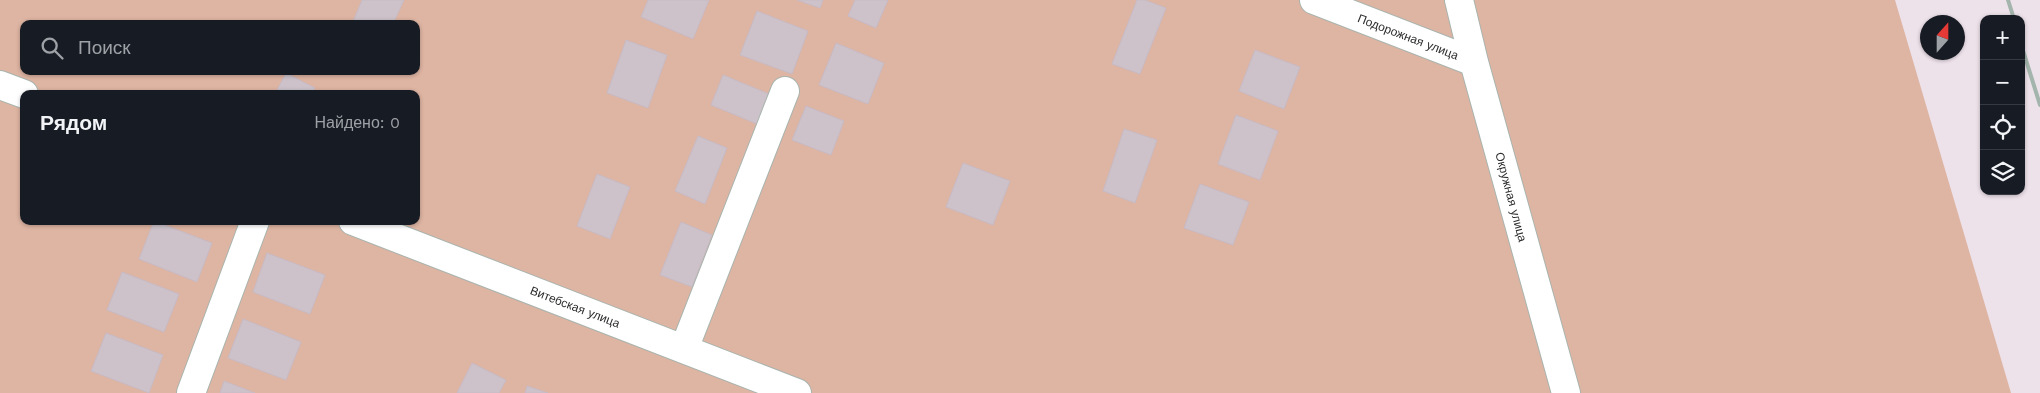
<!DOCTYPE html>
<html lang="ru">
<head>
<meta charset="utf-8">
<style>
	body { margin:0; font-family:"Work Sans",sans-serif; background:#20242c; color:#f1f3f6 }
	.controls { position:absolute; right:15px; top:15px; display:grid; overflow:hidden; border-radius:10px; box-shadow:0 1px 4px #0004 }
	.controls button { width:45px; height:45px; display:grid; place-items:center; padding:0; border:0; border-bottom:1px solid #363941; background:#171b24; color:#f1f3f6; font:25px sans-serif }
	.compass { position:absolute; left:1920px; top:15px; width:45px; height:45px; border-radius:50%; background:#171b24; box-shadow:0 1px 4px #0004; rotate:21deg }
	.list { margin:0; padding:0; list-style:none }
	h2 { display:flex; justify-content:space-between; align-items:center; height:65px; margin:0; padding:0 20px; font-size:21px }
	h2 small { font-size:16px; font-weight:400; color:#9ea1a6 }
	.icon { flex:none; width:28px; height:28px; fill:none; stroke:currentColor; stroke-width:2; stroke-linecap:round; stroke-linejoin:round }
	.map { position:relative; flex:none; width:2040px; height:393px; overflow:hidden }
	.search { position:absolute; background:#171b24; box-shadow:0 1px 4px #0004; left:20px; top:20px; width:400px; height:55px; display:flex; align-items:center; gap:12px; box-sizing:border-box; padding:0 18px; border-radius:10px; color:#9ea1a6; font-size:19px }
	.panel { position:absolute; background:#171b24; box-shadow:0 1px 4px #0004; left:20px; top:90px; width:400px; height:135px; border-radius:10px }
	.map>svg:first-child { display:block }
</style>
</head>
<body>
<div class="map">
<svg width="2040" height="393" viewBox="0 0 2040 393">
	<rect width="100%" height="100%" fill="#ede1ea"/>
	<!-- green -->
	<path fill="#deb4a2" fill-rule="evenodd" d="M0,0H1895L2011,393H0ZM24,24H416V71H24ZM24,94H416V221H24Z"/>
	<!-- building -->
	<path fill="#cdc2ca" stroke="#c8bac4" d="M362,0H404L393,24H352Z
		M648,0H709L693,39L641,17Z
		M797,0H823L820,8Z
		M855,0H888L876,28L848,16Z
		M1137,0H1145L1166,8L1140,74L1112,64Z
		M757,11L808,31L792,74L740,55Z
		M626,40L667,55L648,108L607,93Z
		M836,43L884,63L868,104L819,85Z
		M1255,50L1300,67L1284,109L1239,91Z
		M286,73L315,88L312,94H275Z
		M723,75L774,96L762,126L711,105Z
		M806,106L844,121L831,155L792,140Z
		M1236,115L1278,131L1260,180L1218,164Z
		M1124,129L1157,140L1135,203L1103,191Z
		M698,136L727,148L705,204L675,191Z
		M963,163L1010,181L993,225L946,207Z
		M597,174L630,187L610,239L577,226Z
		M1200,184L1249,202L1233,245L1184,228Z
		M154,221L212,243L197,282L139,259Z
		M681,222L712,235L692,287L660,275Z
		M267,253L325,275L310,314L253,292Z
		M122,272L179,294L164,332L107,310Z
		M243,319L301,342L286,380L228,358Z
		M106,333L163,355L149,393L91,371Z
		M472,363L506,380L499,393H457Z
		M224,381L255,393H220Z
		M527,386L548,393H525Z"/>
	<g fill="none" stroke-linecap="round" stroke-linejoin="round">
		<!-- minor casing -->
		<g stroke="#aab4ae" stroke-width="30">
			<path id="minor" d="M1314,0L1474,62
				M1459,0L1474,62L1566,393
				M0,85L24,94
				M353,221L797,393
				M684,349L785,91
				M191,393L255,221"/>
		</g>
		<!-- minor -->
		<use href="#minor" stroke="#fff" stroke-width="28"/>
		<!-- rail -->
		<path stroke="#a3b5ac" stroke-width="4" d="M2008,0L2014,19
			M2021,44L2040,105"/>
	</g>
	<g text-anchor="middle" stroke-width="4" stroke-linejoin="round" paint-order="stroke">
		<!-- street labels -->
		<g font-size="12" fill="#2d2d2d" stroke="#fff">
			<text transform="translate(1408 37) rotate(21)" y="4">Подорожная улица</text>
			<text transform="translate(1511 197) rotate(75)" y="4">Окружная улица</text>
			<text transform="translate(575 307) rotate(21)" y="4">Витебская улица</text>
		</g>
	</g>
</svg>
<div class="controls">
<button>+</button>
<button>−</button>
<button><svg class="icon" aria-label="locate" viewBox="0 0 24 24"><circle cx="12" cy="12" r="6"/><path d="M12 2v4M12 18v4M2 12h4M18 12h4"/></svg></button>
<button><svg class="icon" aria-label="layers" viewBox="0 0 24 24"><path d="M12 4l9 5-9 5-9-5zM3 14l9 5 9-5"/></svg></button>
</div>
<svg class="compass" viewBox="-18 -18 36 36"><path d="M0-13l5 13h-10z" fill="#e53935"/><path d="M0 13l5-13h-10z" fill="#9ea1a6"/></svg>
<div class="search"><svg class="icon" aria-label="search" viewBox="0 0 24 24"><circle cx="10" cy="10" r="6"/><path d="M15 15l6 6"/></svg>Поиск</div>
<section class="panel">
<h2>Рядом<small>Найдено: 0</small></h2>
<ul class="list">
</ul>
</section>
</div>
</body>
</html>
